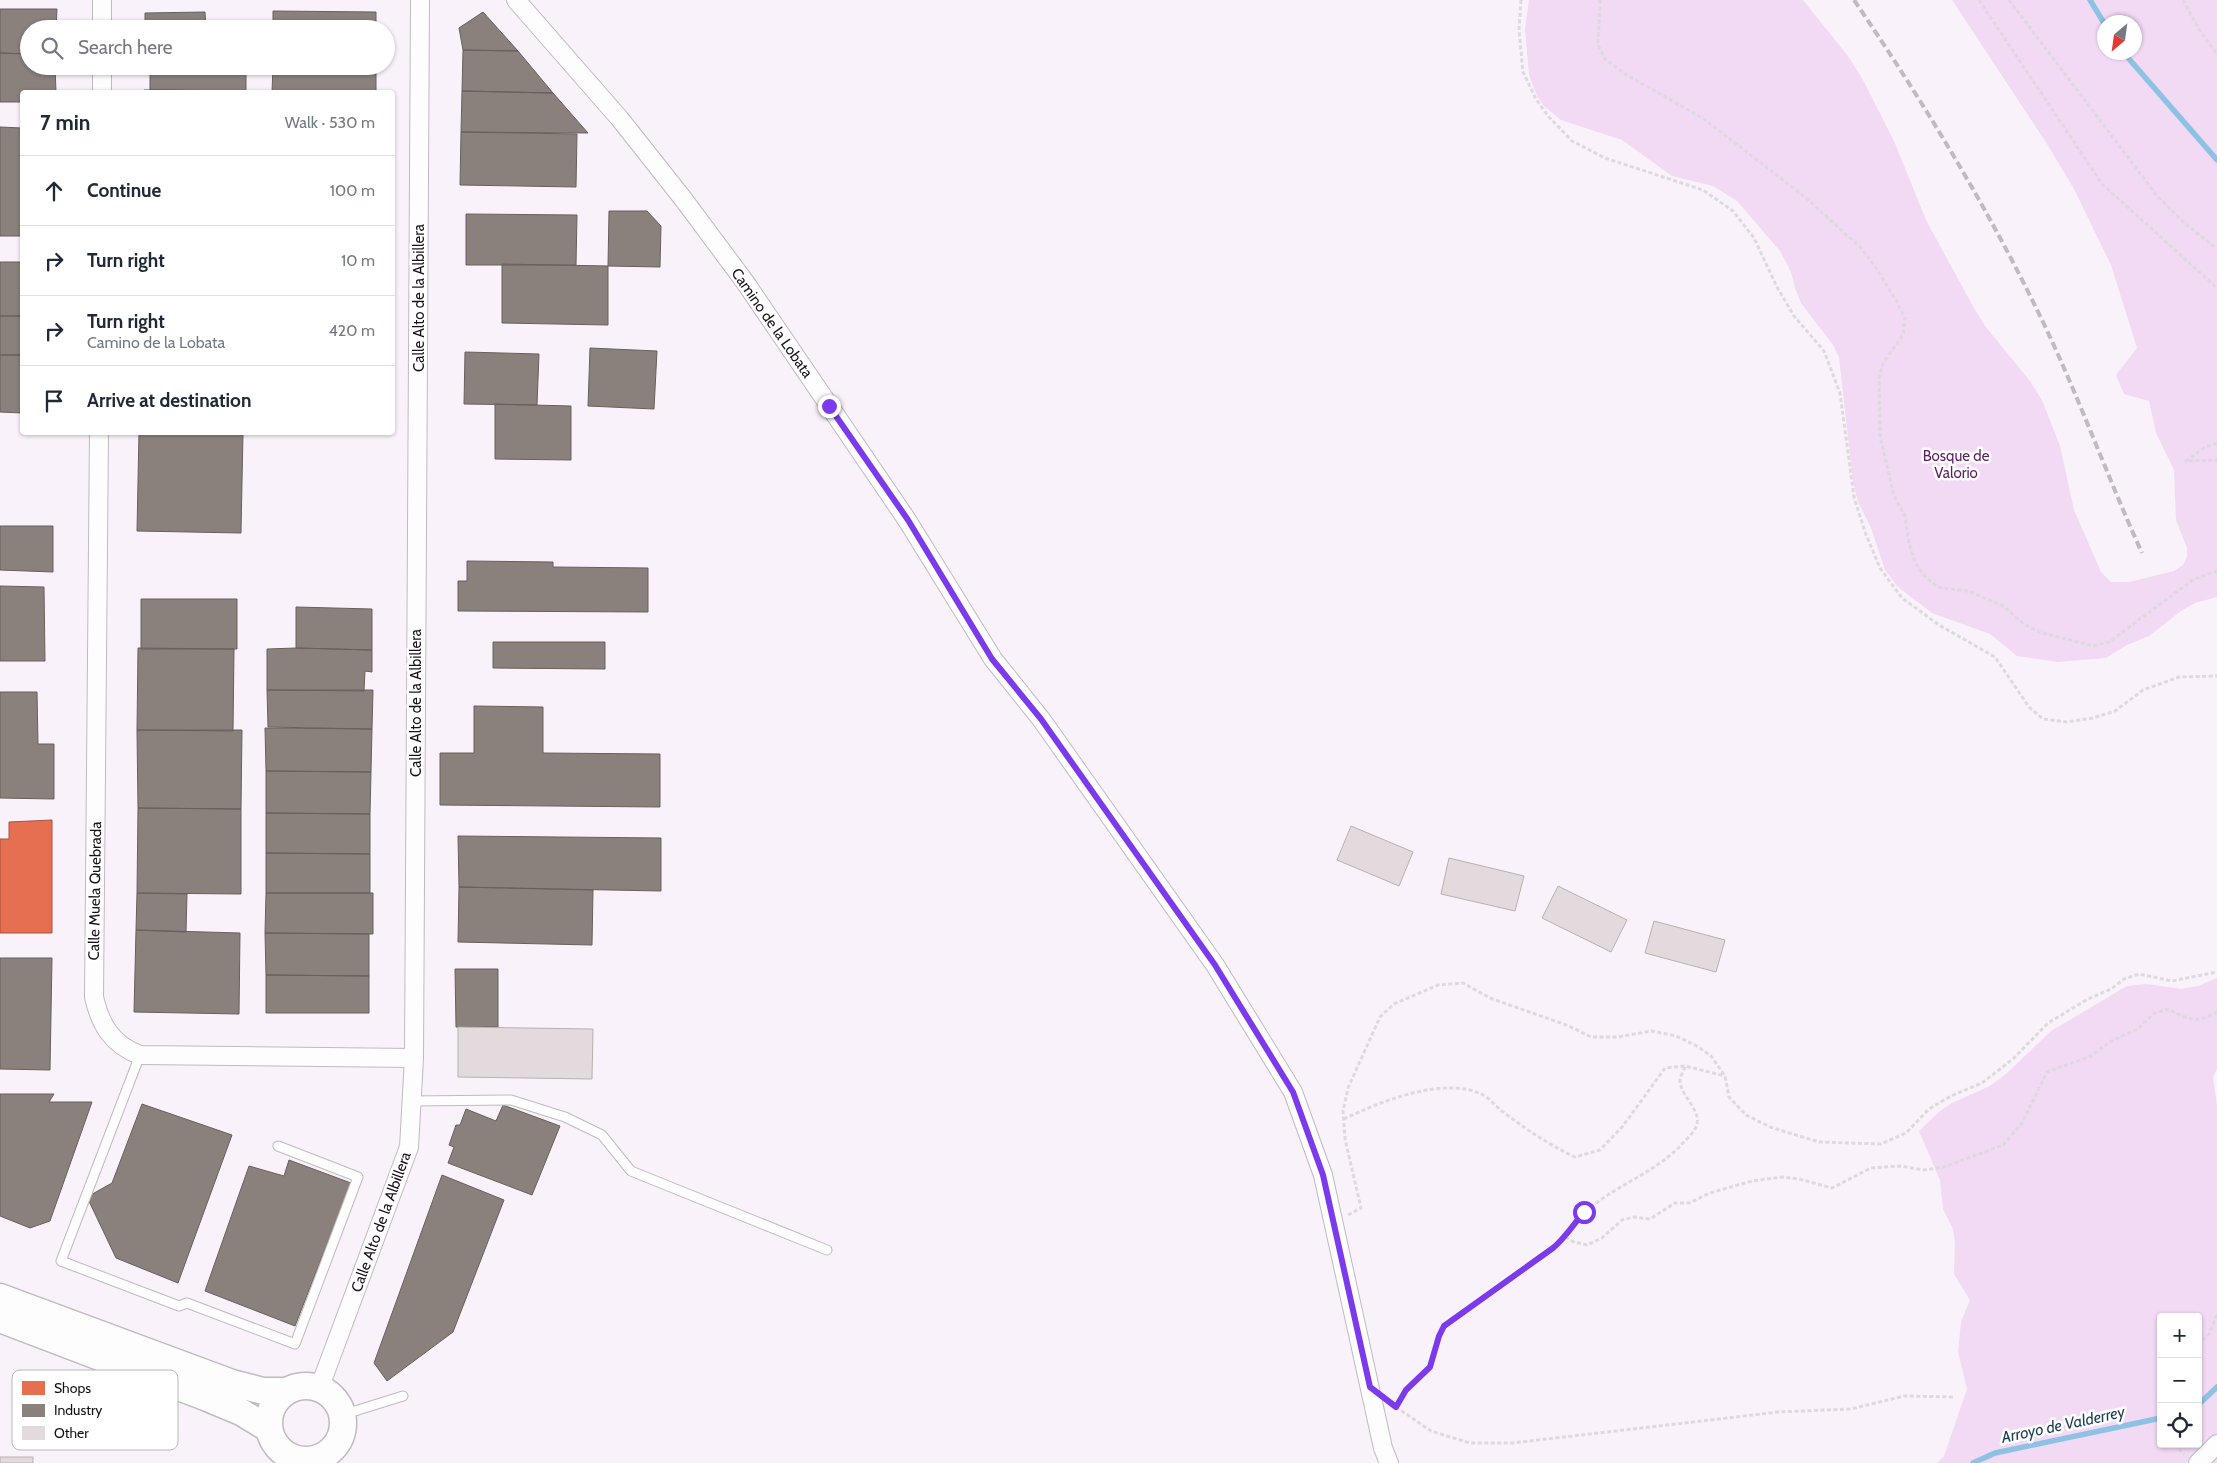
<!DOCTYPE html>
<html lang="en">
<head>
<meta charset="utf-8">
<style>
	body { margin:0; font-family:Cabin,sans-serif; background:#f2f2f3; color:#1f2937 }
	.controls { position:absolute; right:15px; bottom:15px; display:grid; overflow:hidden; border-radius:5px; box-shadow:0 1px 4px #0004 }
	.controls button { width:45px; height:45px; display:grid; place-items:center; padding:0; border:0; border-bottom:1px solid #e0e1e3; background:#fff; color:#1f2937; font:25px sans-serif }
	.compass { position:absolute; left:2097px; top:15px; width:45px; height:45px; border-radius:50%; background:#fff; box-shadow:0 1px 4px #0004; rotate:209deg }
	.stop { position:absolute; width:15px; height:15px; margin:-11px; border:4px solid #7c3aed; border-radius:50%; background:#fff }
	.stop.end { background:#7c3aed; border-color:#fff; box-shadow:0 1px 5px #0008 }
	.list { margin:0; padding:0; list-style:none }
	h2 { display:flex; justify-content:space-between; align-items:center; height:65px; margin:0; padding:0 20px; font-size:21px }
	h2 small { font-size:16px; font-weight:400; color:#747a83 }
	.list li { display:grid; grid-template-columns:32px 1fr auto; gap:15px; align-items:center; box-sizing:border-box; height:70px; padding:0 20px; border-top:1px solid #e0e1e3 }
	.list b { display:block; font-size:19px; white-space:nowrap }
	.list p { margin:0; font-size:16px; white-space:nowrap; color:#747a83 }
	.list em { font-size:16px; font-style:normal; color:#747a83 }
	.icon { flex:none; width:28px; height:28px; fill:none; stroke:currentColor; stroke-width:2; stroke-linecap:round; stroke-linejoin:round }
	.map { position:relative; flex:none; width:2217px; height:1463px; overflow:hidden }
	.search { position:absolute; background:#fff; box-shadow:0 1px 4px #0004; left:20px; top:20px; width:375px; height:55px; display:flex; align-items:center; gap:12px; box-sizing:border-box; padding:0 18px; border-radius:28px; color:#747a83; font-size:19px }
	.panel { position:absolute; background:#fff; box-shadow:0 1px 4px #0004; left:20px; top:90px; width:375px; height:345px; border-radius:5px }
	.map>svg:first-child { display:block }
</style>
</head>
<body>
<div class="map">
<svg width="2217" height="1463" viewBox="0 0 2217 1463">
	<rect width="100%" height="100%" fill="#faf2fa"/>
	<!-- green -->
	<path fill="#f2d9f4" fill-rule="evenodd" d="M1529,0H1803L1848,56L1863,80L1894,141L1926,220L1974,308L1985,326L2030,381L2042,400L2060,446L2074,510L2101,572L2111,582H2129L2174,571L2183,565L2187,556V548L2176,520L2174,470L2156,433L2149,401L2124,394L2116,375L2137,348L2111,265L2074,189L2047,144L1952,0H2217V597L2195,603L2181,611L2149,636L2127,645L2106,658L2058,662L2017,656L1990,634L1932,613L1898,587L1885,570L1871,528L1858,502L1853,482L1839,357L1833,345L1801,303L1795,288L1791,272L1780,251L1737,201L1713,186L1672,176L1622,140L1561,120L1544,106L1537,96L1529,75L1525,29ZM2104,22H2134V52H2104Z
		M2217,978V1069L2213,1077L2217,1106V1463H1937L1944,1456L1967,1389L1958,1352L1961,1322L1970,1300L1954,1274L1955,1243L1953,1229L1943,1209L1940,1180L1919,1131L1940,1111L1952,1103L1990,1086L2006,1074L2051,1031L2127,986L2146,984L2181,989L2198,986ZM2161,1317H2198V1444H2161Z"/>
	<!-- shops -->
	<path fill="#e76f51" stroke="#a95340" d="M52,820V933H0V839H9V822Z"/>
	<!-- industry -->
	<path fill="#8a817c" stroke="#68605e" d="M0,9H57L56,29H29V54L0,53Z
		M273,11L376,12V29H273Z
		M205,12L206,29H145V13Z
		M483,12L518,51L463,50L459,28Z
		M463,50L518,51L553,93L462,91Z
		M0,53L29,54V66H55L56,92H22V102H0Z
		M150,66H246V91L150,90Z
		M273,66H376V92H272Z
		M144,90L246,91V92H144Z
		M462,91L553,93L588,133L461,132Z
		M0,127L22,128V236H0Z
		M461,132L577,134L576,187L460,185Z
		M609,211H647L661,226L660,267L608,266Z
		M466,214L577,215L576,265H466Z
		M0,262H22V316H0Z
		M502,264L608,266V325L502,323Z
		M0,316H22V355H0Z
		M590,348L657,351L654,409L588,406Z
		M465,352L539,354L537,405L464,404Z
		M0,355H22V413L0,412Z
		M495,404L571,406V460L495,459Z
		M139,432H243L241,533L137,531Z
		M0,526H53V572L0,570Z
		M467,561L553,562V567L648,568V612L458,611V581H467Z
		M0,586L44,587L45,661H0Z
		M141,599H237V649H141Z
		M296,607L372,609V650L296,648Z
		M493,642H605V669L493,668Z
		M138,648L234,649L233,731L137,730Z
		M296,648L372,650V672L365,671L364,691L267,690V649Z
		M267,690H373L372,729L268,727Z
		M0,692H37L38,744H54V799L0,798Z
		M474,706L543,707V753L660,754V807L440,805V753H474Z
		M265,728L372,729L371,772L266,771Z
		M137,730H242L241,809L138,808Z
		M266,771L371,772L370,814L266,813Z
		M138,808L241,809V894L137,893Z
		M266,813L370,814V854L266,853Z
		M458,836L661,838V891L459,887Z
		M266,853L370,854V893H266Z
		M459,887L593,890L592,945L458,942Z
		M137,893L187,894L186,932L136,930Z
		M266,893H373V934L265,933Z
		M136,930L240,933L239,1014L134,1012Z
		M265,933L369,934V976L266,975Z
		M0,958H52L50,1070L0,1069Z
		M455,969H498V1027H456Z
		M266,975L369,976V1013H266Z
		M0,1094H54L49,1102H92L50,1221L30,1228L0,1216Z
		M142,1104L232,1135L178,1283L116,1258L87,1197L112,1183Z
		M503,1105L560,1126L532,1195L448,1163L454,1147L449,1145L456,1125H460L466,1109L496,1121Z
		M289,1160L351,1183L295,1326L205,1291L249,1166L284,1176Z
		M442,1175L504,1200L453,1332L387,1381L374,1363Z"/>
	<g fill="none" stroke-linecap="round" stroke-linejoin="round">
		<!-- stream -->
		<path stroke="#8dc2e4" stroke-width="5.5" d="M2090,0L2104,23
			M2123,52L2217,160
			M2198,1405L2217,1387
			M1973,1463L1995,1453L2161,1418"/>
	</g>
	<!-- building -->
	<path fill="#e2dadc" stroke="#b8b1b3" d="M1351,826L1413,852L1399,886L1337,860Z
		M1449,858L1524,876L1515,911L1441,894Z
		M1558,886L1627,920L1611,952L1542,918Z
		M1654,921L1725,940L1716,972L1645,953Z
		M458,1027L593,1029L592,1079L458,1077Z
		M0,1457H33V1463H0Z"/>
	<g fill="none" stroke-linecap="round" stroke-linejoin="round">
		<!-- lane casing -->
		<g stroke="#c0bac0" stroke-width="11">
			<path id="lane" d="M140,1055L61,1261L179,1306L187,1303L295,1344L358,1177L278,1146
				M411,1101L511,1100L565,1117L602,1135L631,1171L827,1250
				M342,1415L403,1396"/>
		</g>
		<!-- street casing -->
		<g stroke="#c0bac0" stroke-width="20">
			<path id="street" d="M516,0L620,119L684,200L745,282L907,520L993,659L1041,719L1215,965L1293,1092L1323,1175L1383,1448L1389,1463
				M102,29V0
				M102,92V66
				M99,432L94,997C100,1024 112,1045 140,1055L414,1058
				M319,1389L409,1147L414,1058L420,0
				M2198,1463L2217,1444"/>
		</g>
		<!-- secondary casing -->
		<g stroke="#c0bac0" stroke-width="29">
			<path id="secondary" d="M0,1297L232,1383L263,1391H287
				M0,1319L205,1397L241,1412L269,1429
				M269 1423a37 37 0 1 1 74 0a37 37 0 1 1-74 0Z"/>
		</g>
		<!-- path -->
		<path stroke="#dddadd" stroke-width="3" stroke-dasharray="4 2.5" stroke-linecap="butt" d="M1521,0L1519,30L1523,72L1536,99L1548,116L1572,141L1605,158L1703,190L1733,211L1754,238L1777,287L1794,316L1824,351L1840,393L1854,497L1865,532L1880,568L1902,598L1939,625L1995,657L2029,707L2043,719L2067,722L2093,718L2115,711L2143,690L2179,677L2217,676
			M1600,0L1598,45L1605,59L1625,74L1704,119L1805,197L1861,248L1876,268L1897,302L1905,318L1903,335L1883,363L1879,379L1880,436L1894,496L1905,516L1909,544L1916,564L1923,574L1932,583L1941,588L1968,591L2003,606L2024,624L2039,632L2093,646L2109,642L2194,579L2217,571
			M1979,0L2102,184L2217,288
			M2009,0L2158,197L2181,220L2217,249
			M2183,0L2200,31L2217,54
			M2217,443L2204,448L2186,461L2217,460
			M1344,1119C1379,1102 1445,1075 1483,1095C1491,1099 1496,1107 1503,1112C1526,1129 1549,1145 1575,1157L1600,1150L1623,1126L1665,1068L1685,1066
			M1348,1215L1361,1208L1345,1139L1343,1111L1348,1088L1380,1017L1394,1004L1438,985L1463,983L1490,998L1569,1026L1591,1037H1617L1652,1031L1676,1036L1697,1046L1711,1056L1725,1076L1729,1097L1746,1115L1770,1127L1819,1142L1881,1144L1906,1133L1929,1109L1951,1096L1982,1083L2013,1059L2048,1023L2088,999L2111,989L2124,979L2139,974L2172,981L2217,972
			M1566,1237C1590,1191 1649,1181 1683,1143C1687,1139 1692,1134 1695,1129C1705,1112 1680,1097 1680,1080C1680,1076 1684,1071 1685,1066L1725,1076
			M2198,1345L2210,1333L2217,1314
			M2161,1384L2158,1398L2161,1410
			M1396,1407L1406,1390L1430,1367L1439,1335L1444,1326L1500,1287L1566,1237L1574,1242L1587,1245L1602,1238L1622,1220L1634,1217L1650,1219L1675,1203H1689L1710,1193L1752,1181L1782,1177L1799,1179L1832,1188L1871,1168L1900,1166L1924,1170L1944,1167L2003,1145L2022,1123L2047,1072L2091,1056L2111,1041L2138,1029L2153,1014L2167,1009C2187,1018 2197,1025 2217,1012
			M1396,1407L1431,1431L1470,1443H1513L1778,1412L1851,1409L1904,1396L1955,1397
			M2175,1444L2184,1455
			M289,1463L290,1457"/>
		<!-- lane -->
		<use href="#lane" stroke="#fefdfe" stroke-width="9"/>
		<!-- street -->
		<use href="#street" stroke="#fefdfe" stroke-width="18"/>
		<!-- secondary -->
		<use href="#secondary" stroke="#fefdfe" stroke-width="26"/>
		<!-- rail -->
		<path stroke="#bebcbe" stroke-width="4" stroke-dasharray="8 4" stroke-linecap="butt" d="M1854,0C1924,103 1988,208 2042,320C2079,397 2107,476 2142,553"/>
	</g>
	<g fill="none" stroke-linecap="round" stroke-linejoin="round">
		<!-- route -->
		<path stroke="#7c3aed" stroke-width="6" d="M829,406L908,520L992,659L1041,719L1215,965L1293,1092L1323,1175L1370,1387L1396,1407L1406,1390L1430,1367L1439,1336L1444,1326L1553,1248C1565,1238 1573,1225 1584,1212"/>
	</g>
	<g text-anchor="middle" stroke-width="5" stroke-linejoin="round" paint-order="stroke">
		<!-- street labels -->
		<g font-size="15" fill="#171217" stroke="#fff">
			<text transform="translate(419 298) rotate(-90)" y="5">Calle Alto de la Albillera</text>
			<text transform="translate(772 323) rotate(55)" y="5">Camino de la Lobata</text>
			<text transform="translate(416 703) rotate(-90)" y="5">Calle Alto de la Albillera</text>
			<text transform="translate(95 891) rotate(-89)" y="5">Calle Muela Quebrada</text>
			<text transform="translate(381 1222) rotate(-70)" y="5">Calle Alto de la Albillera</text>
		</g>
		<!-- park labels -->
		<g font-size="15" fill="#601e66" stroke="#fff">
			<text x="1956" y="461">Bosque de<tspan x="1956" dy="17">Valorio</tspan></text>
		</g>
		<!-- water labels -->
		<g font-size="16" font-style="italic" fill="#1c3f53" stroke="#fff">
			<text transform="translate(2063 1424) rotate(-12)" y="6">Arroyo de Valderrey</text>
		</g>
	</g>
	<!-- legend -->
	<rect x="12" y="1370" width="166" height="80" rx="8" fill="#fff" stroke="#b9b8b9" stroke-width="1"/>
	<rect x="22" y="1381" width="23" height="14" fill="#e76f51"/>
	<rect x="22" y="1404" width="23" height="13" fill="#8a817c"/>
	<rect x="22" y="1426" width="23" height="14" fill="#e2dadc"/>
	<g font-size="14" fill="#171217">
		<text x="54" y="1393">Shops</text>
		<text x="54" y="1415">Industry</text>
		<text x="54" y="1438">Other</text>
	</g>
</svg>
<div class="controls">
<button>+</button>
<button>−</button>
<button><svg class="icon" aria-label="locate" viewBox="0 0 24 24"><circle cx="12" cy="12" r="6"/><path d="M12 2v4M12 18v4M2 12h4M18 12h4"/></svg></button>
</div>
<svg class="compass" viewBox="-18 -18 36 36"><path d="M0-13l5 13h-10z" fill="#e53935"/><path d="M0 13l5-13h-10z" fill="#747a83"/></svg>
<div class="stop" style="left:1584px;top:1212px"></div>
<div class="stop end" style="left:829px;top:406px"></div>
<div class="search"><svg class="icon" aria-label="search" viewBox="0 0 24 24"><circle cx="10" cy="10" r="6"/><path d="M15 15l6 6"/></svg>Search here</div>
<section class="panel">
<h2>7 min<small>Walk · 530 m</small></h2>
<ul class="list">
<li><svg class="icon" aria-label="ahead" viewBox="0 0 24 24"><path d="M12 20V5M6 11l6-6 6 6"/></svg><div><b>Continue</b></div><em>100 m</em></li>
<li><svg class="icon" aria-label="right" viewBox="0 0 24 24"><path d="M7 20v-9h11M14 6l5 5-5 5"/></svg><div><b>Turn right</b></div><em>10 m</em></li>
<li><svg class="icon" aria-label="right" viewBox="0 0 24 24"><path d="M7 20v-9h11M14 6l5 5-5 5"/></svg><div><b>Turn right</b><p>Camino de la Lobata</p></div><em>420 m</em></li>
<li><svg class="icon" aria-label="arrive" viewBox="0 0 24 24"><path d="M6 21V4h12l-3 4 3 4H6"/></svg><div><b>Arrive at destination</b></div></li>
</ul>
</section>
</div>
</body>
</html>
